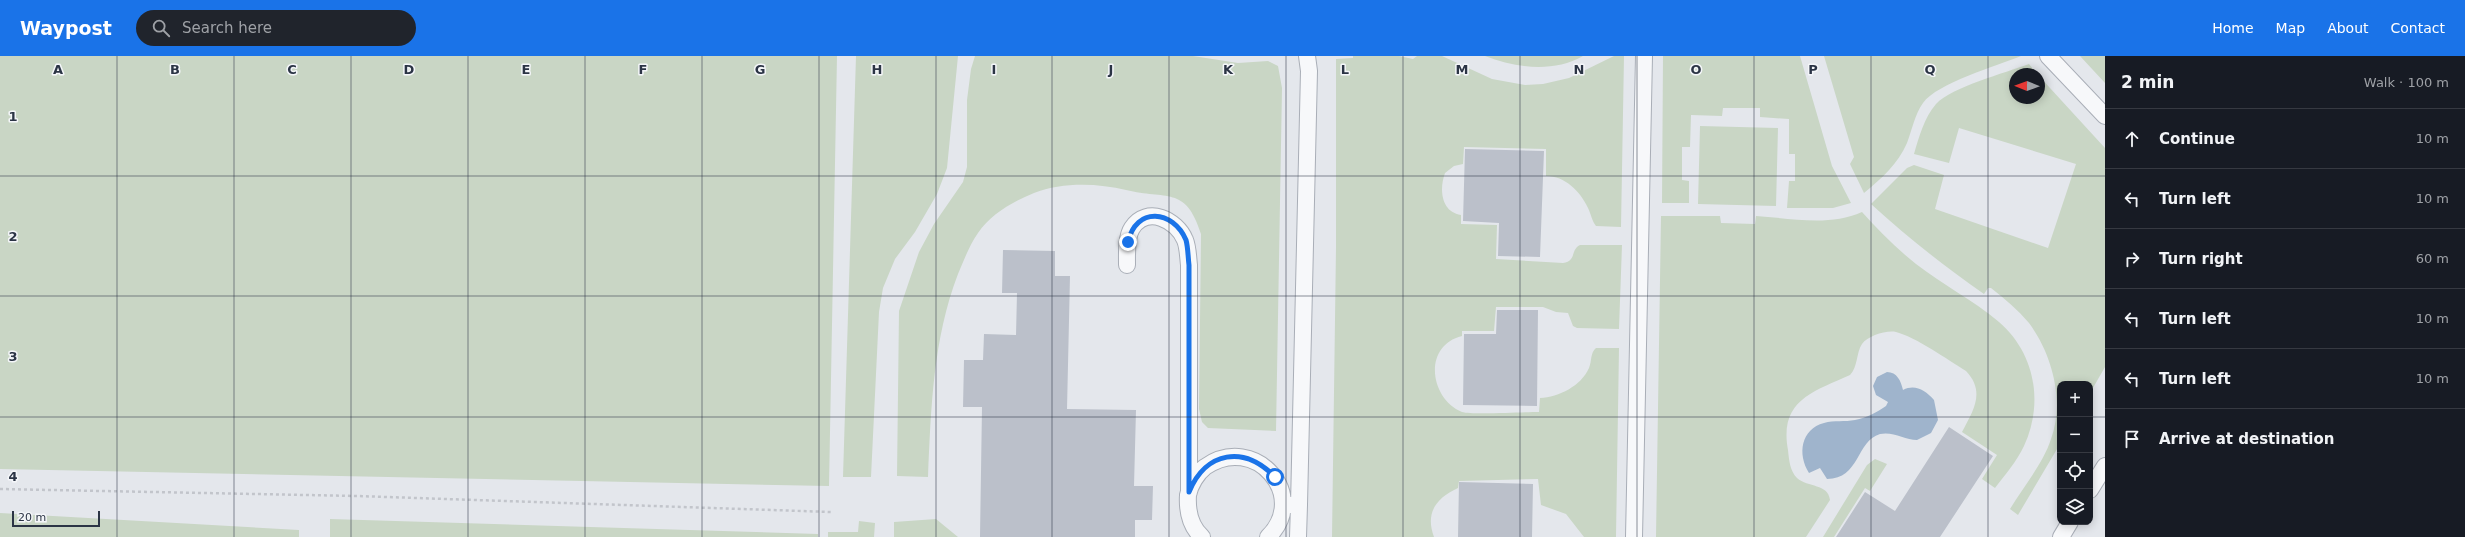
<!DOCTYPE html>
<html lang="en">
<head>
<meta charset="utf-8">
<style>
	body { margin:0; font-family:"DejaVu Sans",sans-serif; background:#20242c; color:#f1f3f6 }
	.controls { position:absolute; right:12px; bottom:12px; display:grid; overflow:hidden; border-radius:8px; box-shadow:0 2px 10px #0003 }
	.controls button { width:36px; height:36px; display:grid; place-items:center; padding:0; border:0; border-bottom:1px solid #363941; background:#171b24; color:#f1f3f6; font:20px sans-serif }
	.compass { position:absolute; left:2009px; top:12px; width:36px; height:36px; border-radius:50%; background:#171b24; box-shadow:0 2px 10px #0003; rotate:271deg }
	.scale { position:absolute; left:12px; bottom:10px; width:88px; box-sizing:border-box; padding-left:4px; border:2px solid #2b3445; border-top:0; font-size:11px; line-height:14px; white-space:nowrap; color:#2b3445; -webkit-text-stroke:3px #f4f6f9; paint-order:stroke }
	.stop { position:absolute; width:12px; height:12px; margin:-9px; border:3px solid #1a73e8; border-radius:50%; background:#fff }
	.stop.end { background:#1a73e8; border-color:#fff; box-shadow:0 1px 4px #0008 }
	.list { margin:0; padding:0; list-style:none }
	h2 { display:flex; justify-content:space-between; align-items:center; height:52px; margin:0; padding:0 16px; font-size:17px }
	h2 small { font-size:13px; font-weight:400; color:#9ea1a6 }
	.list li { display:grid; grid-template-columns:26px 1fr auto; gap:12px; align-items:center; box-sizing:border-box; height:60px; padding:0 16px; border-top:1px solid #363941 }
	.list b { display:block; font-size:15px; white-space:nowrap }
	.list em { font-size:13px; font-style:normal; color:#9ea1a6 }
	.icon { flex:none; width:22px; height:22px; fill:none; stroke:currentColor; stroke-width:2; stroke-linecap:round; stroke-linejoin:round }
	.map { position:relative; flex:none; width:2105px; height:481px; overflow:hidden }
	header { display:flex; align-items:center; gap:24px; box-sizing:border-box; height:56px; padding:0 20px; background:#1a73e8; color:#fff }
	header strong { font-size:19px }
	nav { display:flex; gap:22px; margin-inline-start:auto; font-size:14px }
	.search { width:280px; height:36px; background:#20242c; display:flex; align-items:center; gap:10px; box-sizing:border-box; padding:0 14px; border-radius:22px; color:#9ea1a6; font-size:15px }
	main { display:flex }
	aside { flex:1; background:#171b24 }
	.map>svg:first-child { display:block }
</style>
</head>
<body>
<header>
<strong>Waypost</strong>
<div class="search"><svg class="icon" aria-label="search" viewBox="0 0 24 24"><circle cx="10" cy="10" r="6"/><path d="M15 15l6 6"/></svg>Search here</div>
<nav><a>Home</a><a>Map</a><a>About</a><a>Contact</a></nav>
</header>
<main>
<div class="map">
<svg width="2105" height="481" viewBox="0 0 2105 481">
	<rect width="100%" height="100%" fill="#e4e7ec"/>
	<!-- green -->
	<path fill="#c9d6c5" d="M0,0H837L829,430L0,413Z
		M856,0H958L947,112L937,138L915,176L895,203L883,232L879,256L871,421H843Z
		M975,0H1193L1238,7L1268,5L1278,10L1282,32L1276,375L1208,372L1202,366L1199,353L1201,178C1186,129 1166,144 1126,134C1097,127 1062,126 1034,137C1012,146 991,158 978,177C969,190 964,204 958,218C933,283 931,352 928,421L897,420L899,255L919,196L934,168L963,126L967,111V44L971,13Z
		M1353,0H1399L1413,3L1417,0H1442L1492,23L1525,29L1543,28L1569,22L1614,0H1624L1621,171L1596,170C1592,165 1591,158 1588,152C1580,135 1565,120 1546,120V93L1464,91L1463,108L1454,110L1445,117C1439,133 1441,156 1461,159V168L1497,169L1496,203L1563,207C1577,205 1570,194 1580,189H1622L1619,273L1577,272L1573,270L1568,257L1556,256L1543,251H1496L1494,275H1462V280C1422,290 1430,343 1462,356C1472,359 1525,356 1539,356L1540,342C1559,341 1581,330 1589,312C1592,305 1590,297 1596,292H1619L1616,481H1584L1566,458L1541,449L1538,423L1459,425L1458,432C1436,442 1425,457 1434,481H1332L1336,191V3L1353,2Z
		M1485,0H1583C1553,17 1516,12 1485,0Z
		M1663,0H1800L1832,110L1851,147L1833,152H1787L1789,125H1795V98H1789V63L1760,61V52H1723L1722,60L1691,59L1690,91H1682V124L1689,125V147H1662Z
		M1824,0H2021C1997,10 1937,27 1923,47C1915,58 1912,74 1907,87C1898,108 1882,122 1864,137L1850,108L1854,101Z
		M2080,0H2105V27Z
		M2029,8L2037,18H2015V42H2039V20L2105,92V311L2090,337V328H2060V388L2018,459L2010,453C2023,431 2043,408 2051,383C2065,345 2052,298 2029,267C2018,254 2005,243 1991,232H1988L1984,238C1944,210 1907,181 1871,148L1907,112L1914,109L1944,119L1935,153L2048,192L2076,108L1959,72L1949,107L1914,98C1919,81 1924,62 1936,48C1952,31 2005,17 2029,8Z
		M1700,70L1778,72L1776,150L1698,148Z
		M1862,156C1878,174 1897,193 1916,208C1943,229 1973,244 1999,266C2035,297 2044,347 2024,390C2017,405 2005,419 1995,432L1982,423L1997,399L1962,376C1973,355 1986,336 1966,315C1948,304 1916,281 1896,276C1886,274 1868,280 1862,288C1856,297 1858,311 1850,319C1812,336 1779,345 1788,394C1789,404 1790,415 1797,422C1808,432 1828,427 1830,444L1806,481H1656L1661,160H1720L1721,167L1755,168L1756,160C1790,162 1829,171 1862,156Z
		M1875,403L1887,408L1870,435L1865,432L1834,481H1823L1867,409Z
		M0,457L299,474V481H0Z
		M330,463L818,478V481H330Z
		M936,463L958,481H894V466Z
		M859,465L875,467L874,481H828V476H858Z"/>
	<!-- water -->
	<path fill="#9fb4cc" d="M1887,316C1897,316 1901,325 1903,334C1915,328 1925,334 1934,344L1938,364L1931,377L1917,384C1905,384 1893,375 1880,378C1856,385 1860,423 1827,423L1820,412L1809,417C1797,398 1801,373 1824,367C1834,364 1845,366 1855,364C1867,362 1877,356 1886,350L1888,346L1876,339L1873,330L1877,321Z"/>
	<!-- building -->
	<path fill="#bbc0ca" d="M1465,93L1544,95L1540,201L1498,200L1499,167L1463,165Z
		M1003,194L1055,195V220H1070L1067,353L1136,354L1134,430H1153L1152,464H1135V481H980L982,351H963L964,304H983L984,278L1016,279L1017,237H1002Z
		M1497,254H1538L1537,350L1463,349L1464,278H1496Z
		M1949,371L1993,400L1940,481H1836L1865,436L1895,455Z
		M1459,426L1533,428L1532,481H1458Z"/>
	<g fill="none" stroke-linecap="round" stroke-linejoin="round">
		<!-- service casing -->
		<g stroke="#a9aeb7" stroke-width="18">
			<path id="service" d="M2048,0L2105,60
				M1127,209C1127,198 1126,181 1132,172C1147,149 1177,164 1185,184C1188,191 1188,201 1189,209V436
				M2090,434L2105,410
				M1288,449H1299L1298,481
				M1299,449L1309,15L1307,0
				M1202,481C1190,470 1187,455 1188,439C1190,429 1197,417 1205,411C1255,376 1310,440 1268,481
				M1634,481L1644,0
				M2061,481L2070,466"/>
		</g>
		<!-- path -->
		<path stroke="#c2c5cb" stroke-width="2.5" stroke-dasharray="3 3" stroke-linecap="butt" d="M0,433L357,440L831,456"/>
		<!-- service -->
		<use href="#service" stroke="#f7f8fa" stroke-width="16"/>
	</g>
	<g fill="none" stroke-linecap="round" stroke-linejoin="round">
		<!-- route -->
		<path stroke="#1a73e8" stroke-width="5" d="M1128,186C1136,150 1173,154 1186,184C1188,191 1188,201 1189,209V436C1206,395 1244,389 1275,421"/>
	</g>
	<!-- grid -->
	<path fill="none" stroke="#2b3445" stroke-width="1" stroke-opacity="0.55" d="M117,0V481M234,0V481M351,0V481M468,0V481M585,0V481M702,0V481M819,0V481M936,0V481M1052,0V481M1169,0V481M1286,0V481M1403,0V481M1520,0V481M1637,0V481M1754,0V481M1871,0V481M1988,0V481M0,120H2105M0,240H2105M0,361H2060M2090,361H2105"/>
	<g font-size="13" text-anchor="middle" font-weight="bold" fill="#2b3445" stroke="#f4f6f9" stroke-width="3" stroke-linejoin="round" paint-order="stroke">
		<text x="58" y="18">A</text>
		<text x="175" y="18">B</text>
		<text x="292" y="18">C</text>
		<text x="409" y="18">D</text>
		<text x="526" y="18">E</text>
		<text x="643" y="18">F</text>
		<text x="760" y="18">G</text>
		<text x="877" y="18">H</text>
		<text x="994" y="18">I</text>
		<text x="1111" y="18">J</text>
		<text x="1228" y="18">K</text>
		<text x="1345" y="18">L</text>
		<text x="1462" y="18">M</text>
		<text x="1579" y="18">N</text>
		<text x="1696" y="18">O</text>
		<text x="1813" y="18">P</text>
		<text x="1930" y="18">Q</text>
		<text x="13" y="65">1</text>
		<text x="13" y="185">2</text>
		<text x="13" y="305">3</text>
		<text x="13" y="425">4</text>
	</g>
</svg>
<div class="controls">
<button>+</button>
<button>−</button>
<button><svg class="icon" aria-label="locate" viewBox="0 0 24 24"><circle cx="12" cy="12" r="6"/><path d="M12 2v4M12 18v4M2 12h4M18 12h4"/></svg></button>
<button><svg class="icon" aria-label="layers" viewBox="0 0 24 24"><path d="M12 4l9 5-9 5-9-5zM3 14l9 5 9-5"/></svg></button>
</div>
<svg class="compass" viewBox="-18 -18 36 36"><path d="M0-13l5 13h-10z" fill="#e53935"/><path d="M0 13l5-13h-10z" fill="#9ea1a6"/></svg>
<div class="scale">20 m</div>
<div class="stop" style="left:1275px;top:421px"></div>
<div class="stop end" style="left:1128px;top:186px"></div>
</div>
<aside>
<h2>2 min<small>Walk · 100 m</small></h2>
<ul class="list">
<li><svg class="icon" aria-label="ahead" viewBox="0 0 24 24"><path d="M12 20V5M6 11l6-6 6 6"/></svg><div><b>Continue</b></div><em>10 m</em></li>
<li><svg class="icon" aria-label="left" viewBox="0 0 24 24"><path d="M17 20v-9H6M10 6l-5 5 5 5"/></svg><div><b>Turn left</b></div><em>10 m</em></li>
<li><svg class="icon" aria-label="right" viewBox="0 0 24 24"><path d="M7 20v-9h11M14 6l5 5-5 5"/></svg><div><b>Turn right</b></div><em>60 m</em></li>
<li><svg class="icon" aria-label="left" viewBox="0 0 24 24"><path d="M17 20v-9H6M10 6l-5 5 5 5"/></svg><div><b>Turn left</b></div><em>10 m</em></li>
<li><svg class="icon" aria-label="left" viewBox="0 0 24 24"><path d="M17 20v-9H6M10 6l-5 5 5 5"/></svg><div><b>Turn left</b></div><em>10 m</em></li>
<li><svg class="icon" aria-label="arrive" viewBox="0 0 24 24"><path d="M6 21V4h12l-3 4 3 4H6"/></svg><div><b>Arrive at destination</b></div></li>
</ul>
</aside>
</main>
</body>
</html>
